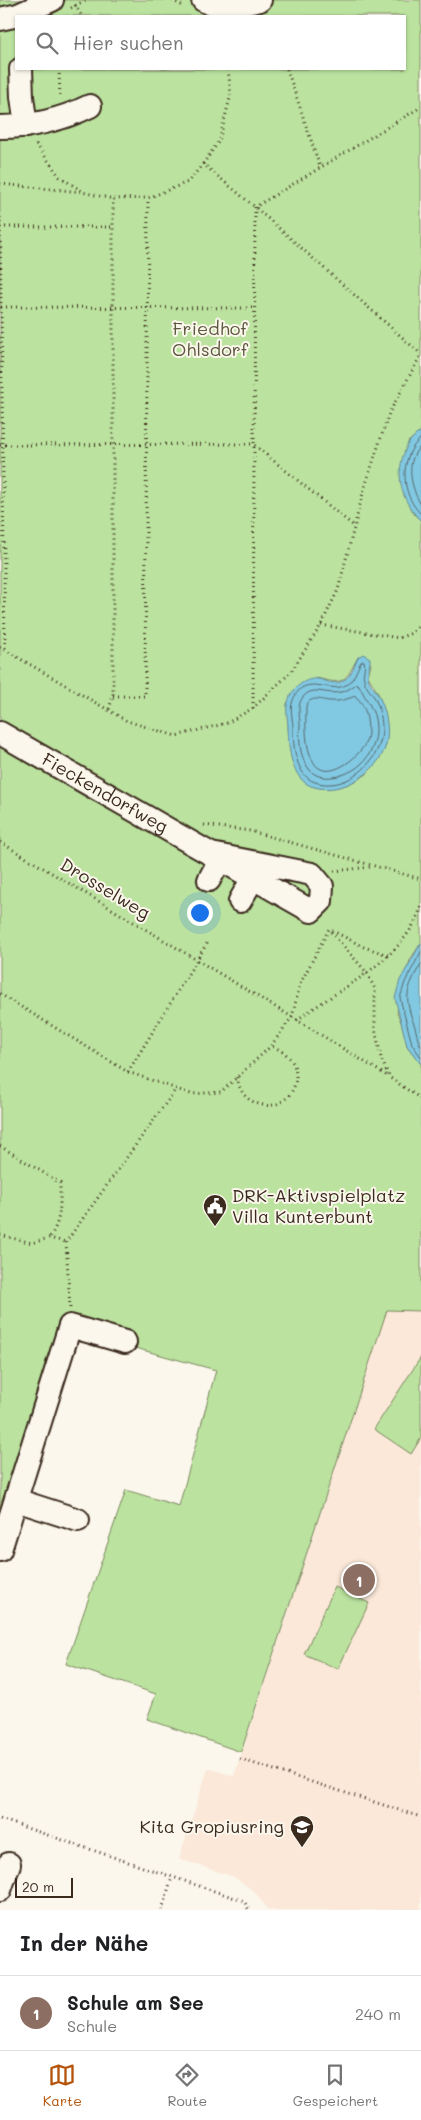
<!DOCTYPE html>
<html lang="de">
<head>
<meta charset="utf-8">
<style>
	body { margin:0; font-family:Mali,sans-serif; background:#f6f6f6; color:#202124 }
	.scale { position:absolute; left:15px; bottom:12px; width:58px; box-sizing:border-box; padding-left:5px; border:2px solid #3b2a1e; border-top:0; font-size:14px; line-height:18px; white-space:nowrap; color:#3b2a1e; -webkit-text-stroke:4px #fbf7ec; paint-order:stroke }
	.you { position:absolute; left:199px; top:912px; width:18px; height:18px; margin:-12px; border:4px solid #fff; border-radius:50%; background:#1a73e8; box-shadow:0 0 0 8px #1a73e833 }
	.badge { display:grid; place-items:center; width:32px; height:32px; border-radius:50%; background:#b45309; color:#fff; font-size:16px; font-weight:700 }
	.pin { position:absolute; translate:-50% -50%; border:2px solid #fff; box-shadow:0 1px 5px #0006 }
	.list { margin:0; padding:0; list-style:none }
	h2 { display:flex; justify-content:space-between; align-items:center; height:65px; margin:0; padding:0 20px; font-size:21px }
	h2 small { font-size:16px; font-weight:400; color:#757577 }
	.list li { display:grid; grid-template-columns:32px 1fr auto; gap:15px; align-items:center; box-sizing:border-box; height:75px; padding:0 20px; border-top:1px solid #e0e0e0 }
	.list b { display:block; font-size:19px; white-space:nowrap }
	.list p { margin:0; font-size:16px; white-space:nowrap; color:#757577 }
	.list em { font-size:16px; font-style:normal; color:#757577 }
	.icon { flex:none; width:28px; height:28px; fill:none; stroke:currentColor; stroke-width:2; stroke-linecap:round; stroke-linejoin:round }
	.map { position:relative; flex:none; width:421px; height:1910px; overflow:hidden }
	.search { position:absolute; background:#fff; box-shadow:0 1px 4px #0004; left:15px; right:15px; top:15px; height:55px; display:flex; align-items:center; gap:12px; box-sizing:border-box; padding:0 18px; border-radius:0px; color:#757577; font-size:19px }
	.sheet { height:140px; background:#fff }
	nav { display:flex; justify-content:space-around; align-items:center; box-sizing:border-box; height:70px; border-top:1px solid #e0e0e0; background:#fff; font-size:14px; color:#757577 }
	nav a { display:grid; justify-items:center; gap:2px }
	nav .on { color:#b45309 }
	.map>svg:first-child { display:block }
</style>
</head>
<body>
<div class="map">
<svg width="421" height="1910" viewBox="0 0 421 1910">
	<rect width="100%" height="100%" fill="#fbf7ec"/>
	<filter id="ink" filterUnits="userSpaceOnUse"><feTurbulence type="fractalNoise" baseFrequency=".02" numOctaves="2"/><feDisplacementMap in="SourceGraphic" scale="10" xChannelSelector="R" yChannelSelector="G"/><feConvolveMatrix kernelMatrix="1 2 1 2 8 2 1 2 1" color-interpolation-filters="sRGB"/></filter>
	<g filter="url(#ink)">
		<!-- built -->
		<path fill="#fbe8d9" d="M387,1309L421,1311V1910H268L255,1892L234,1877L179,1859L208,1768L234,1776Z"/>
		<!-- green -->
		<path fill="#bbe39f" stroke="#7b865e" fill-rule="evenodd" d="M0,0H421V431L408,442L413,513L421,521V943L410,960L397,1012L406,1035L407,1046L421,1064V1311L387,1310L241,1752L147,1719L156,1694L66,1664L126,1490L179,1506L216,1370L65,1329L0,1526V747L94,802L105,786L0,725ZM16,16H405V69H16ZM358,657L371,664L368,676L379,695L367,774C335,793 333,789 300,777C285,748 290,734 287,703L317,678C345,686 345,681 358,657Z
			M421,1357V1438L411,1454L374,1429Z
			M335,1587L369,1603L338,1669L304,1654Z"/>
		<!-- water -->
		<path fill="#81c8e2" stroke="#658994" d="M421,431V521C402,502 395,478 404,453C406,449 407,444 409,442C412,438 417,434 421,431Z
			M363,654L370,658C371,665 367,671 368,677C369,683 374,688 377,693C386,707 390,729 386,745C378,773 342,795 314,787C291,781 288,747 288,728C288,720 285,709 288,702C291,689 305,677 319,679C327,681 336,686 344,680C352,675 354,665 358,657Z
			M421,943V1064L407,1046L395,998L400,980Z"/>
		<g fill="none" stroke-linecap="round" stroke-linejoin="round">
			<!-- shore -->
			<path stroke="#57696c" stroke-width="1" d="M421,438C399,457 400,494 421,514
				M421,446C404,461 411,488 421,505
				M364,661C366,667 362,673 364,679C365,686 369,690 373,695C379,705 382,717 382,728C383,760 347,793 315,782C296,776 293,746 293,729C293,721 290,710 292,703C302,671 327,693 344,686C354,682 356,670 361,662Z
				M356,684L359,685C366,701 375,708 376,727C377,741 371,755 360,765C348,776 320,784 309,769C299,756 299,740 300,725C300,715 296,704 304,696C317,682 333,704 356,684Z
				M355,696C362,701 366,711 367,719C368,727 369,735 366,742C359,758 327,783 314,763C304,747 306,724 306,706C312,694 321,701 331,701C339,702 348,699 355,696Z
				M421,952L405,982L400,998L412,1044L421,1057
				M421,964C405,991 404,998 415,1027C417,1034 417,1040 421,1046"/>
			<!-- minor casing -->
			<g stroke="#3b2a1e" stroke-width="26">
				<g id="minor">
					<path d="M203,0C221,11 241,4 260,0"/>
					<path d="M0,19L18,15L52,0"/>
					<path d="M21,69L22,97L26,126"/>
					<path d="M0,127C32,127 61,120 90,106"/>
					<path id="s1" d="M0,733C104,793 207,852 311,911L321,901L322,886L312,874L211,854"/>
					<path d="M209,880L220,860"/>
					<path d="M240,901L253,878"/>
					<path d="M16,1500L78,1520"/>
					<path d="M0,1550L70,1326L125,1342"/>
					<path d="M0,1890L9,1864"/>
				</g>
			</g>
			<!-- path -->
			<path stroke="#3b2a1e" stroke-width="3" stroke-dasharray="1 4" stroke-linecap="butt" d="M172,0L185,7
				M75,5L82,16
				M71,8L86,0
				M59,69L60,98
				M287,69L320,167
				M36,144L60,177L82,191
				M203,164L219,141L231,94L228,69
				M0,184L82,192L113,199L148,198L188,182L203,164L255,207L421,354
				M0,217L5,650
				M0,227H113
				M1,307L255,308
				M0,445L253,444L355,527
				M321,625L399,638L412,633L421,624
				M0,647L127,721L176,736L227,723L253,708L291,672L321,625L338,590L363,493L389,413L421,355
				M113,696H145L148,198
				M253,708L255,207L421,107
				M109,709L113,696V199
				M204,825L250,831L421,879
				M0,842L292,1017L389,1077
				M334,871L371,867
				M331,932L367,973L375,989V1028L381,1058L389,1077L421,1099
				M0,994L128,1072L191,1094L221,1092L271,1046L286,1025L292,1017L300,984L329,929L364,947L388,955
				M297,1020C339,988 404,961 421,907
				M128,1072L209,940
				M237,1077C239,1088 243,1097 254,1102C291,1120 318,1062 271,1046
				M0,1146L60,1183C60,1203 62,1221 49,1238
				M0,1235L32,1243L49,1238L66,1242
				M70,1308L66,1242L176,1089
				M240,1759L421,1817
				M0,1819L244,1901L249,1910
				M162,1910L172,1877"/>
			<!-- minor -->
			<use href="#minor" stroke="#fbf7ec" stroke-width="22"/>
		</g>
	</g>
	<!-- icons -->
	<defs>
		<g id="civic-pin" transform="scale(1.25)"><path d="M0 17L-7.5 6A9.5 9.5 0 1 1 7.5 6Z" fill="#3b2a1e" stroke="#fbf7ec"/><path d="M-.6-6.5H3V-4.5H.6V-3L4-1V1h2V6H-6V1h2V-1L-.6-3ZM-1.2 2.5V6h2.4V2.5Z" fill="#fff"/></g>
		<g id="school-pin" transform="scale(1.25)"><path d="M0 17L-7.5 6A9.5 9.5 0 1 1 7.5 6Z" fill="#3b2a1e" stroke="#fbf7ec"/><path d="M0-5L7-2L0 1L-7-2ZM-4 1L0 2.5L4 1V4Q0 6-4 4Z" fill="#fff"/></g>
	</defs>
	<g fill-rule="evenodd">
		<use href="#civic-pin" x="215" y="1206"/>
		<use href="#school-pin" x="302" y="1827"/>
	</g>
	<g text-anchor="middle" stroke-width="4" stroke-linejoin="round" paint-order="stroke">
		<!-- park labels -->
		<g font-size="18" fill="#5b583e" stroke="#fbf7ec">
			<text x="210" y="335">Friedhof<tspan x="210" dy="21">Ohlsdorf</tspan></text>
		</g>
		<!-- street labels -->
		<g font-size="18" fill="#3b2a1e" stroke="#fbf7ec">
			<text dy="6" stroke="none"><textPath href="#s1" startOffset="121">Fieckendorfweg</textPath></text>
			<text transform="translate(105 889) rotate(31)" y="6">Drosselweg</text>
		</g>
		<!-- poi labels -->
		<g font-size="18" fill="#3b2a1e" stroke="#fbf7ec" text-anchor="start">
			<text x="232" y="1202">DRK-Aktivspielplatz<tspan x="232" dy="21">Villa Kunterbunt</tspan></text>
			<text x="284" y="1833" text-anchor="end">Kita Gropiusring</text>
		</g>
	</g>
</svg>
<div class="scale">20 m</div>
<div class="you"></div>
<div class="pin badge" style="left:359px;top:1580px;background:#8d6e63">1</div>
<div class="search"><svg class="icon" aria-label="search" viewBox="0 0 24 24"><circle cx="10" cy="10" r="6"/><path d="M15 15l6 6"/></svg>Hier suchen</div>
</div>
<section class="sheet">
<h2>In der Nähe<small></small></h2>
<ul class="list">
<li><span class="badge" style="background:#8d6e63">1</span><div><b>Schule am See</b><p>Schule</p></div><em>240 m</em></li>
</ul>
</section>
<nav>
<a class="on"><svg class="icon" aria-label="map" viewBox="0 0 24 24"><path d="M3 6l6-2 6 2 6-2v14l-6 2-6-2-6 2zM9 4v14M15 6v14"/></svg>Karte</a>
<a><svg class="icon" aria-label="directions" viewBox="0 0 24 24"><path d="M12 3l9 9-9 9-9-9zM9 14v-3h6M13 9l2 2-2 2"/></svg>Route</a>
<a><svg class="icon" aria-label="saved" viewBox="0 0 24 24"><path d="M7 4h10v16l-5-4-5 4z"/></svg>Gespeichert</a>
</nav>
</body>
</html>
